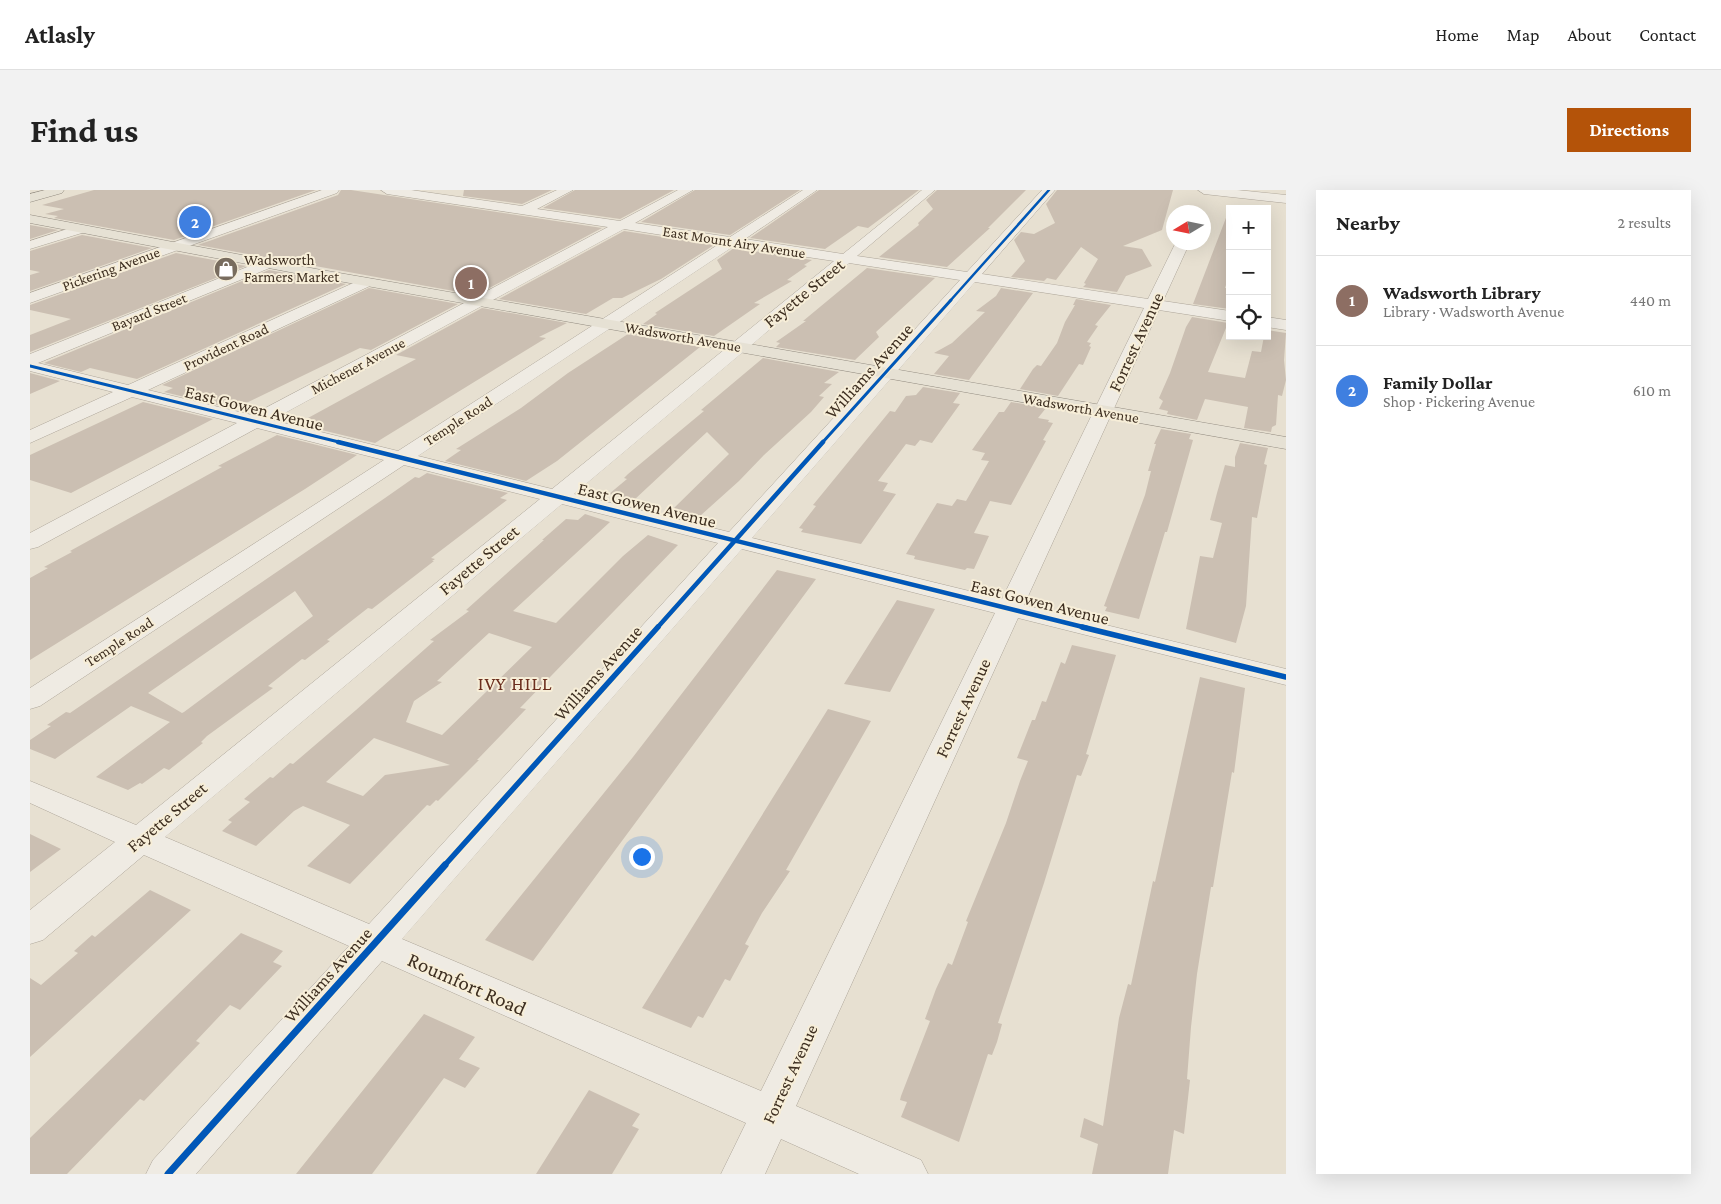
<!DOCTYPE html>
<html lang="en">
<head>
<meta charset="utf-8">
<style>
	body { margin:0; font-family:"Crimson Pro",serif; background:#f2f2f2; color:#222 }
	.controls { position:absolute; right:15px; top:15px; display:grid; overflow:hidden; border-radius:0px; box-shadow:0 5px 20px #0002 }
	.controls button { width:45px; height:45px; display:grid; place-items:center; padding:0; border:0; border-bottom:1px solid #e0e0e0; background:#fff; color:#222; font:25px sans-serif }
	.compass { position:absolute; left:1136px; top:15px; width:45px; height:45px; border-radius:50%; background:#fff; box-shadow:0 5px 20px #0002; rotate:260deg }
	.you { position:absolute; left:611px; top:666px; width:18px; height:18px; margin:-12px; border:4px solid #fff; border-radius:50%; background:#1a73e8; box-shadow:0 0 0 8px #1a73e833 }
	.badge { display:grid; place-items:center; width:32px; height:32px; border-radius:50%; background:#b45309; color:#fff; font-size:16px; font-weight:700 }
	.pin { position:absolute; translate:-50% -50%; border:2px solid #fff; box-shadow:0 1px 5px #0006 }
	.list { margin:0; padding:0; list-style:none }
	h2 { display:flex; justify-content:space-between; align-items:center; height:65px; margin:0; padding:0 20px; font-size:21px }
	h2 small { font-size:16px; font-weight:400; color:#767676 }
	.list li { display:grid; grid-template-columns:32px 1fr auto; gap:15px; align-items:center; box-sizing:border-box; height:90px; padding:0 20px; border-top:1px solid #e0e0e0 }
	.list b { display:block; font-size:19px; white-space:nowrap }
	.list p { margin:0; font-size:16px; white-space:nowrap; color:#767676 }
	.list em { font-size:16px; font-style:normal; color:#767676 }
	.icon { flex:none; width:28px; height:28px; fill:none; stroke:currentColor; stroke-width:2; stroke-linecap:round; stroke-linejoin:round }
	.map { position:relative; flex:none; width:1256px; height:984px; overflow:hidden; border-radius:0px }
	header { display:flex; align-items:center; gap:30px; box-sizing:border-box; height:70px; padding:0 25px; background:#fff; border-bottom:1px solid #e0e0e0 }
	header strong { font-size:24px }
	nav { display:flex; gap:28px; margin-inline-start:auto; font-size:18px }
	.intro { display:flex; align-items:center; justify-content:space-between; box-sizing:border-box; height:120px; padding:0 30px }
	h1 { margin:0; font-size:35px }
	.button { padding:12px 22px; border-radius:0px; background:#b45309; color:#fff; font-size:18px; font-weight:700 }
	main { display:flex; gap:30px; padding:0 30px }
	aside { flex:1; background:#fff; border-radius:0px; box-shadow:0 5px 20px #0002 }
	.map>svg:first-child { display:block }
</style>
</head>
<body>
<header>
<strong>Atlasly</strong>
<nav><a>Home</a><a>Map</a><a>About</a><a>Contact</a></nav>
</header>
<div class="intro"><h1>Find us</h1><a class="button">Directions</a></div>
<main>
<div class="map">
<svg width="1256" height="984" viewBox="0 0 1256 984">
	<rect width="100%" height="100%" fill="#e7e0d1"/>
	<!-- building -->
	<path fill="#cbbfb2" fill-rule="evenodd" d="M64,0H286L144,50L24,28L28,26L15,24L34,19L12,15Z
		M311,0H321L572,38L446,105L168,55L308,5Z
		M434,0H522L492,14L433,6Z
		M545,0H644L590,29L513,18Z
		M665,0H770L700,45L611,32Z
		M789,0H889L838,38L828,36L795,59L720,48Z
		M907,0H996L958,38H960L917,77L849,67L889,35L888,33L903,19L896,10Z
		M1027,0H1143L1132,40L1093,56L1112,59L1122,76L1096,86L1087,102L1053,97L1056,94L1054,93L1068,69L1051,57L1026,90L1017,88L1014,91L981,87L995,71L984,50L991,42L1004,44L1025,33L1016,14Z
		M1199,20L1200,83L1195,98H1200V119L1163,114Z
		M0,35L28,40L0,49Z
		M594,41L684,55L631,89L592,108H583L556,124L469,109Z
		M52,45L122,58L0,101V85L10,82L0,80V61Z
		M704,58L782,70L774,75L777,76L757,90L762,91L724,113L730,114L684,146L613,134L627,124L625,123L692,79L687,70Z
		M146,63L216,76L0,162V145L41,129L0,120V115Z
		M837,78L905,88L846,142L849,147L825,170L746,157L750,153L746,152L776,131H773Z
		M239,80L316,94L107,189L60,178L51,182L14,173Z
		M339,98L428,114L341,160L330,158L204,219L134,202L143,198L132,195Z
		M971,98L1003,103L939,190L904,184L919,166L904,163L922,153L955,122L946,121L966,106Z
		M1046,109L1081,115L1065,135L1068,136L1057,152L1061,153L1059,156L1061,157L1053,175L1049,174L1028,206L990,199L1003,179L1007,175L1011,176L1027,153L1035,132L1045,115H1043Z
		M452,118L537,133L509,147L516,148L345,253L267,234L386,169L366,165Z
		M1162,127L1198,133L1178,182L1215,188L1222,161L1231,162L1234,146H1237V140L1256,143L1254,170L1256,190L1252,206L1248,205L1246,235L1242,237L1241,242L1214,238L1218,217L1175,209L1167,230L1137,224L1138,221L1129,219L1133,211L1129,208L1140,183L1156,137Z
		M598,144L670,157L527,271L496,291L415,271L431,260L426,259L491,218L538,183Z
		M733,168L809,182L794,193L802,194L789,206L794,207L781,222L734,265L709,291L670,326L643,319L699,264L677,242L604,310L579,304L597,289L594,288L598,284L674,221L671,220Z
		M0,183L30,191L0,204Z
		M893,197L930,203L923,213L930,214L902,253L890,250L885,256L876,254L848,291L858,293L853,301L866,304L831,354L771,342L773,339L769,338L786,316L783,315L860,221L865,222L876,206L886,205Z
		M113,212L183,229L41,303L0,290V265Z
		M981,212L1016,218L1008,228L1019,230L1018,232L1023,233L1013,250L1016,251L981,315L960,311L944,343L959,346L944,379L937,378L935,380L884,369L885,366L876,364L907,313L922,316L927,309L936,311L959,271L951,270L955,263L942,260L969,222H974Z
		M1131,239L1161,244L1159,249L1163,250L1137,342H1135L1109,429L1075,421L1077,417L1074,416L1115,305L1121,281H1118L1126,254H1124Z
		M247,245L327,265L275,299L0,470V388L18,378L14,377L42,362L40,361L192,277L188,276Z
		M1210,253L1238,258L1234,274L1237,275L1227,328L1222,327L1216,416L1206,453L1156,439L1170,366L1183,368L1192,333L1180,330L1187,303L1195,275L1205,277V267Z
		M397,283L478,303L470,308L477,310L401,368L405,369L402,371H404L342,419L338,418L297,450L300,451L275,470L272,469L238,496L243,498L177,546L171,552L173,553L139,580L134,578L112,594L110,593L98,600L66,587L140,532L101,516L25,569L0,559V550L21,536L17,535L36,522L40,523L355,308L385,287L389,288ZM265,401L283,426L154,522L152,523L118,503Z
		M555,324L580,332L483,421L526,433L593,366L618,345L648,355L490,518L496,519L447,570H449L408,611L406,610L400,616L397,615L320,694L277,676L320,635L273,616L264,621L226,656L192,641L202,632L198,630L220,612L214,609L240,587L243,588L260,573L263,574L326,520L404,451L400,450L439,421L436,420L514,350H512L536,329L548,330ZM459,443L502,457L412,545L376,532L384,511L412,492L407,491ZM344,548L420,575L355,585L333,606L296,592Z
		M747,380L786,389L503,771L455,750L603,567Z
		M867,410L905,419L860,502L814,494Z
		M1042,455L1086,465L1056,564L1059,565L1051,586L1047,585L1014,693L968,833L972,834L967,852L962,865L958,864L929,952L871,927L877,912L870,910L871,906L900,831L895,829L906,799L918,773L922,775L938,732L936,731L976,633L990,591L998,571L987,568L1002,530H1005L1012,511L1016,512L1031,472L1035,474Z
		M1170,487L1215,498L1204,583L1202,582L1183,697H1181L1167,784L1161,837L1157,889L1160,890L1154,944L1144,940L1138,984H1062L1068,954L1050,947L1054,928L1073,936L1089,828L1098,794L1101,795L1123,691L1125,692Z
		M798,519L841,531L756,680L760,681L732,723L715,754L719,756L700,791L695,789L673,828L668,826L661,838L612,818Z
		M0,644L31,659L0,682Z
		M120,700L161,720L0,867V788L11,795L48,763L44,761L62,745L65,747Z
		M211,743L253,761L243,772L252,776L210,820L200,815L166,851L170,853L114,911L110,909L37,984H0V948Z
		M394,824L445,847L429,869L450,878L435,898L414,888L342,984H266Z
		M559,900L610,924L602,936L609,939L582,984H506Z"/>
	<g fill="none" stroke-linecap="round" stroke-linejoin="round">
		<!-- minor casing -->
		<g stroke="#ada599" stroke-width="1">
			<path id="minor" d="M292,0H309L307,3L0,113V103Z
				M351,0H381L492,16L527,0H543L507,19L590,31L648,0H663L605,33L700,47L773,0H787L715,49L813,64L892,0H905L827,66L937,82L1012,0H1025L952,84L1118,109L1146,52H1160L1133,111L1200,121V131L1129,120L994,415L1256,479V495L988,428L766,916L891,970L898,984H829L751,949L735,984H691L716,933L352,771L166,984H116L123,970L319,756L114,665L13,750L0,754V720L85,652L0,613V591L106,635L510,309L374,275L10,516L0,519V498L354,270L227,238L8,357L0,359V343L207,233L102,207L0,253V240L83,202L0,181V164L232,71H242L244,74L242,77L8,173L98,195L332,89H342L344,92L342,95L118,200L222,225L578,37L357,4ZM594,39L689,54L368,261L242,230ZM704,56L804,71L522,299L388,266ZM819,73L930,90L699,342L544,304ZM945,92L1114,118L972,409L722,348ZM532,314L688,353L339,734L135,647ZM712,359L965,423L731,901L372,749Z
				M1168,0H1207L1256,5V13L1174,4Z
				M50,35L55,36L57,39L55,42L0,59V51Z
				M1237,127L1256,130V140L1237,137Z"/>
		</g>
		<!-- major casing -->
		<g stroke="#928b80" stroke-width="1">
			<path id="major" d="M15,0H34L32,3L0,12V4Z
				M0,25L286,79L1256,247V259L286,87L0,33Z"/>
		</g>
		<!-- minor -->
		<use href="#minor" fill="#efebe3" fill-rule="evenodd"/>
		<!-- major -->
		<use href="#major" fill="#e6e1d4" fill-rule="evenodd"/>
		<!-- cycleway-far4 casing -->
		<g stroke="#f7eed8" stroke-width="4">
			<path id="cycleway-far4" d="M920,111L1019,0"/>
		</g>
		<!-- cycleway-far3 casing -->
		<g stroke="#f7eed8" stroke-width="5">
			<path id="cycleway-far3" d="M0,176L313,253
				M792,253L921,110"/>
		</g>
		<!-- cycleway-far2 casing -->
		<g stroke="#f7eed8" stroke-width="7">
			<path id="cycleway-far2" d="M308,252L1057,438
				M627,438L793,252"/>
		</g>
		<!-- cycleway-far1 casing -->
		<g stroke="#f7eed8" stroke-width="9">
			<path id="cycleway-far1" d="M1052,437L1256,487
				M414,676L628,437"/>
		</g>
		<!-- cycleway casing -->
		<g stroke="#f7eed8" stroke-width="10">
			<path id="cycleway" d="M138,984L415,675"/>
		</g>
		<!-- cycleway-far4 -->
		<use href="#cycleway-far4" stroke="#0057b8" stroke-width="2.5"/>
		<!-- cycleway-far3 -->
		<use href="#cycleway-far3" stroke="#0057b8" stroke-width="3"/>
		<!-- cycleway-far2 -->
		<use href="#cycleway-far2" stroke="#0057b8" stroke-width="4.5"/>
		<!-- cycleway-far1 -->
		<use href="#cycleway-far1" stroke="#0057b8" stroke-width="5.5"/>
		<!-- cycleway -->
		<use href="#cycleway" stroke="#0057b8" stroke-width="7"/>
	</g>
	<!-- icons -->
	<defs>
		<g id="shop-disc" transform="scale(1.25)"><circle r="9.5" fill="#786c5e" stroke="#f7eed8"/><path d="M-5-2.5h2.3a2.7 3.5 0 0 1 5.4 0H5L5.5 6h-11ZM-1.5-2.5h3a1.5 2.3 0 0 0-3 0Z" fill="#fff"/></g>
	</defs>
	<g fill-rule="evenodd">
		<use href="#shop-disc" x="196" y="79"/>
	</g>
	<g text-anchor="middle" stroke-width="4" stroke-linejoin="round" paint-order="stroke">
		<!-- far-street labels -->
		<g font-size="15" fill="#3d2e20" stroke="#f7eed8">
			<text transform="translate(704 52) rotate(9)" y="5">East Mount Airy Avenue</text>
			<text transform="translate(81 79) rotate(-20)" y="5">Pickering Avenue</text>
			<text transform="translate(119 122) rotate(-22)" y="5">Bayard Street</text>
			<text transform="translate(653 147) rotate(10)" y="5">Wadsworth Avenue</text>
			<text transform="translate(196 157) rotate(-25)" y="5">Provident Road</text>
			<text transform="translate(328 176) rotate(-28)" y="5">Michener Avenue</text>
			<text transform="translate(1051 218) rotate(10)" y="5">Wadsworth Avenue</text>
			<text transform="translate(428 231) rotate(-33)" y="5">Temple Road</text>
			<text transform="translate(89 452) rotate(-33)" y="5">Temple Road</text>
		</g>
		<!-- far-poi labels -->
		<g font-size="15" fill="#3d2e20" stroke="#f7eed8" text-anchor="start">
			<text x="214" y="75">Wadsworth<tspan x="214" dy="17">Farmers Market</tspan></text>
		</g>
		<!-- street labels -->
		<g font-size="18" fill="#3d2e20" stroke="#f7eed8">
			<text transform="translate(774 103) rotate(-39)" y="6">Fayette Street</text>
			<text transform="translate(1106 152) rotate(-65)" y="6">Forrest Avenue</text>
			<text transform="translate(839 181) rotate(-48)" y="6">Williams Avenue</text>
			<text transform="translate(224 218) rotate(14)" y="6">East Gowen Avenue</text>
			<text transform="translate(617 315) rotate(14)" y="6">East Gowen Avenue</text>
			<text transform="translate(449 370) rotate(-40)" y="6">Fayette Street</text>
			<text transform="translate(1010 412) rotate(14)" y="6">East Gowen Avenue</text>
			<text transform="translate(568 483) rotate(-48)" y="6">Williams Avenue</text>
			<text transform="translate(933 518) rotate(-65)" y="6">Forrest Avenue</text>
			<text transform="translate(137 627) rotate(-40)" y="6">Fayette Street</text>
			<text transform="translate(298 785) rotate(-48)" y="6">Williams Avenue</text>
			<text transform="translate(760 884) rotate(-65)" y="6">Forrest Avenue</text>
		</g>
		<!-- neighbourhood labels -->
		<g font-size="19" letter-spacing="1" fill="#6b2e1e" stroke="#f7eed8">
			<text x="485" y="500">IVY HILL</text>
		</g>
		<!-- near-street labels -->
		<g font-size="21" fill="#3d2e20" stroke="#f7eed8">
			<text transform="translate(437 794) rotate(24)" y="7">Roumfort Road</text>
		</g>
	</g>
</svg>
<div class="controls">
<button>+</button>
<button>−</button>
<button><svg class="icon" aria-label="locate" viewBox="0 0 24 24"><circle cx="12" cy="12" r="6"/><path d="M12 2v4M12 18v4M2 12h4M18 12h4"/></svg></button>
</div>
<svg class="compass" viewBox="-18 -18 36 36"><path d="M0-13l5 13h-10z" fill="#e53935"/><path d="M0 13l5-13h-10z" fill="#767676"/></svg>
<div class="you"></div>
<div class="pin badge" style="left:441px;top:93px;background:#8d6e63">1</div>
<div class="pin badge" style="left:165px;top:32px;background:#3f7fe0">2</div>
</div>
<aside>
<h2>Nearby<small>2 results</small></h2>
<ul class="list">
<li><span class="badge" style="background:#8d6e63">1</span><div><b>Wadsworth Library</b><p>Library · Wadsworth Avenue</p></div><em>440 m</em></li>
<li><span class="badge" style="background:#3f7fe0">2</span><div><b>Family Dollar</b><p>Shop · Pickering Avenue</p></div><em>610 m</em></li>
</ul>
</aside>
</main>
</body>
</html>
